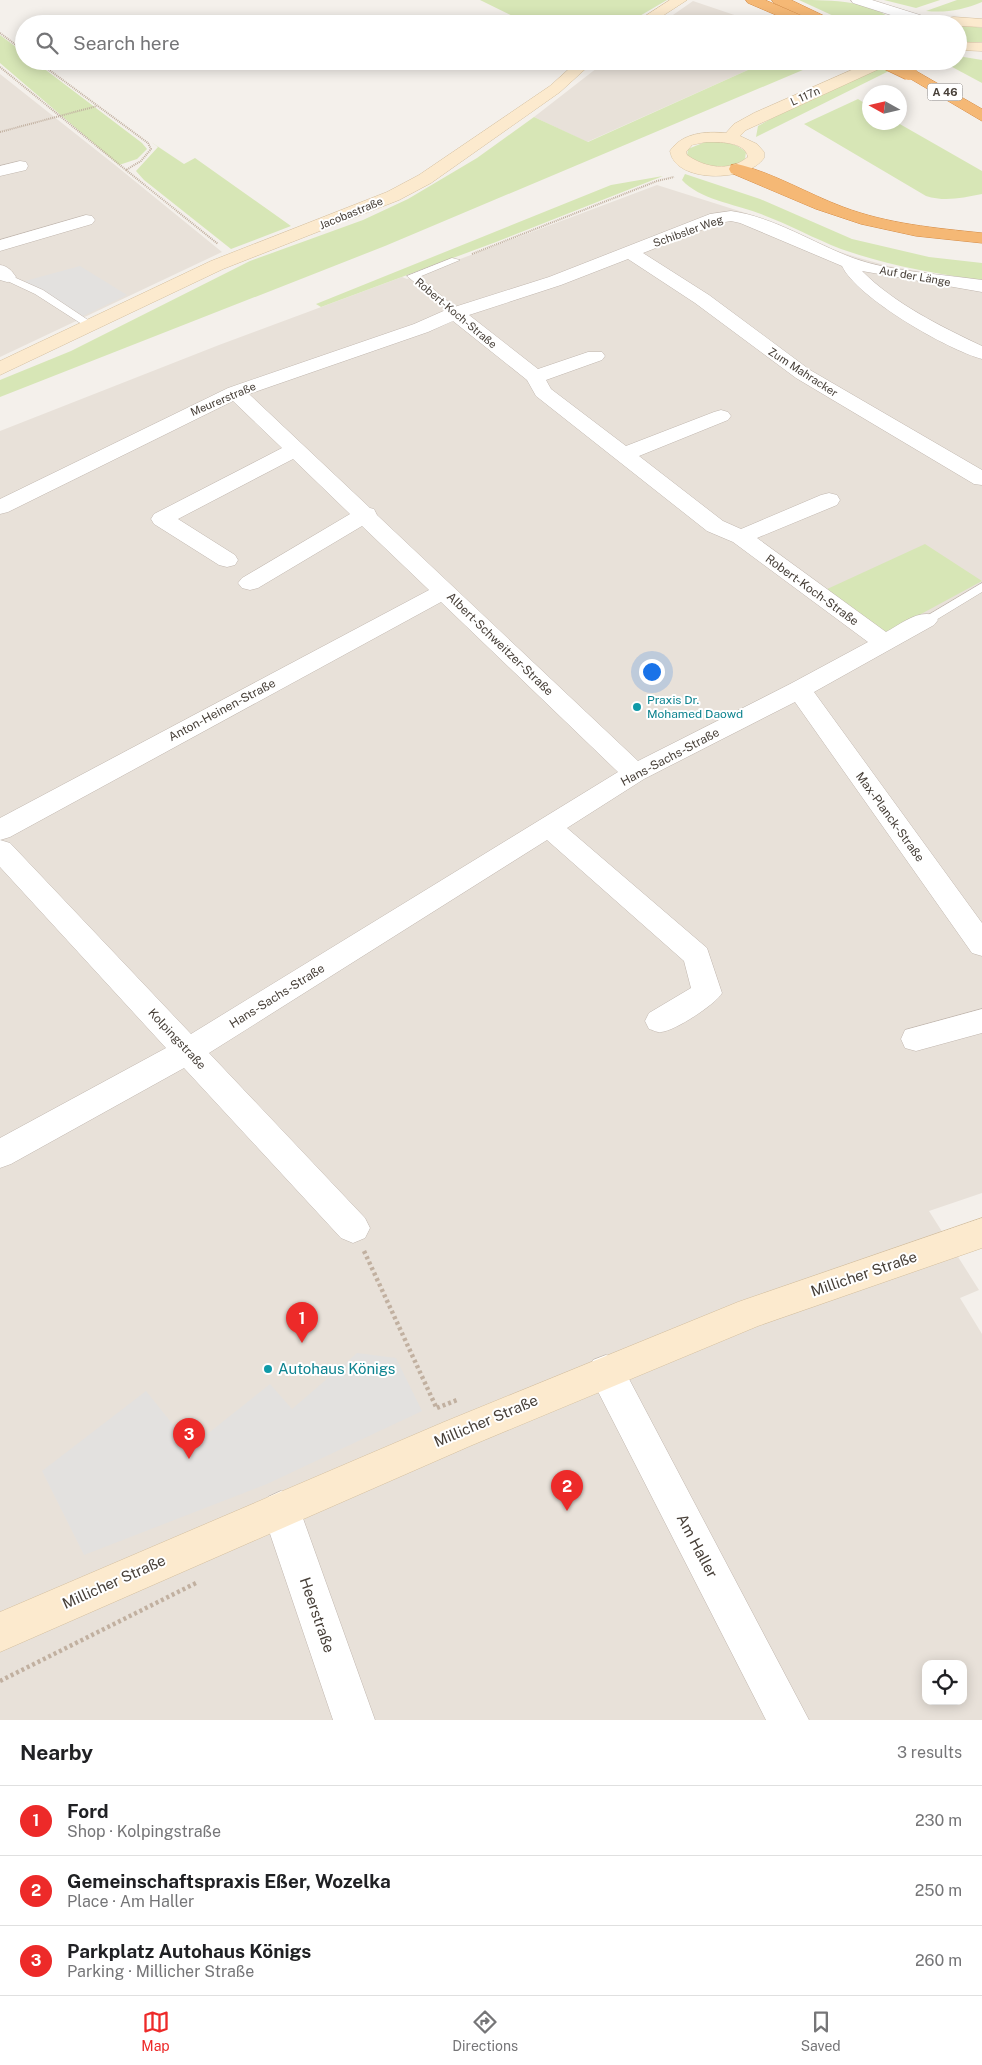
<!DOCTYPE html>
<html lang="en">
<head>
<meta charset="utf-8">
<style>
	body { margin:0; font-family:"Public Sans",sans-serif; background:#f6f6f6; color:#202124 }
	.controls { position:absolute; right:15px; bottom:15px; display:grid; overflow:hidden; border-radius:10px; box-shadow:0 2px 12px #0003 }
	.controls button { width:45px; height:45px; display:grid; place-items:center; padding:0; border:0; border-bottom:1px solid #e0e0e0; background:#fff; color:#202124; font:25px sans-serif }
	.compass { position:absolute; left:862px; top:85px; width:45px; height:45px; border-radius:50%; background:#fff; box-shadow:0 2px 12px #0003; rotate:278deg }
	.you { position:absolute; left:651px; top:671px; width:18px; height:18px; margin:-12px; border:4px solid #fff; border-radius:50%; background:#1a73e8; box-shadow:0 0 0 8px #1a73e833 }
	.badge { display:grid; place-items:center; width:32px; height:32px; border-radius:50%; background:#ed2a29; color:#fff; font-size:16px; font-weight:700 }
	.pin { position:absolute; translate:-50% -41px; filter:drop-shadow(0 1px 2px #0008) }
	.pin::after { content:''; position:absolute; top:26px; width:18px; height:15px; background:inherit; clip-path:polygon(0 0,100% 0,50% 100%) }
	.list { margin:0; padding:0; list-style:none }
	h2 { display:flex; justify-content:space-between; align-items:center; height:65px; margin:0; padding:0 20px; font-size:21px }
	h2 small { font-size:16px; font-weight:400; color:#757577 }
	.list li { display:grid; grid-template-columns:32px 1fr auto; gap:15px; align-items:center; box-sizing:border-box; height:70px; padding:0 20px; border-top:1px solid #e0e0e0 }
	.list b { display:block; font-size:19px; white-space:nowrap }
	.list p { margin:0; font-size:16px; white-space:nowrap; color:#757577 }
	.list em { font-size:16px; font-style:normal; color:#757577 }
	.icon { flex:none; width:28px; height:28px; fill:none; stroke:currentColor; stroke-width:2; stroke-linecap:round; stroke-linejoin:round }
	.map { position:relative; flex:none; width:982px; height:1720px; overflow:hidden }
	.search { position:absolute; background:#fff; box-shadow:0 2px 12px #0003; left:15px; right:15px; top:15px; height:55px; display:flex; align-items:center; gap:12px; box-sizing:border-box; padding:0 18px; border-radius:28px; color:#757577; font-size:19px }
	.sheet { height:275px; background:#fff }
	nav { display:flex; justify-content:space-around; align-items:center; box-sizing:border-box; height:70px; border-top:1px solid #e0e0e0; background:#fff; font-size:14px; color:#757577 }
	nav a { display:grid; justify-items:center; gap:2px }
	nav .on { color:#ed2a29 }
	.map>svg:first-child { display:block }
</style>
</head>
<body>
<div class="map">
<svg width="982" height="1720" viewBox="0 0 982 1720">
	<rect width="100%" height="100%" fill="#f4f0eb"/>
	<!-- residential -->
	<path fill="#e8e1d9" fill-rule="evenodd" d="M693,1L761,24H660Z
		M606,61H768L587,142L534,117Z
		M0,74L115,165L222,252L0,357Z
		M657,185L755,216L834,250L856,257L888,266L982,282V1193L929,1211L979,1290L960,1298L982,1334V1720H0V431L219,345L402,277L407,279ZM926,1664H963V1701H926Z"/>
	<!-- green -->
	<path fill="#d7e6b6" d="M480,0H667L626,24H529Z
		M799,0C832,0 873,0 897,24H851Z
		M884,0H940L916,8Z
		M957,0H982V2C963,10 946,13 926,11Z
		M958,24L982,28V42H958Z
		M0,35L24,53V61H34L142,143L147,149L137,159L119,165L0,63Z
		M958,56L982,60V83L941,61H958Z
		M768,61H824L385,246L0,397V380L71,351L250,261L363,220L408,199L477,158L534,117L588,142Z
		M875,70H891L756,137L758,126L800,103Z
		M858,99L869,106L870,122L898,123L982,171V194C962,198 945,202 926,196L804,124Z
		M151,142L184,164L195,158L291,226L231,249L144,180L136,171L158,147Z
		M705,142C720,142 734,141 746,152L745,159C728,173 704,166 687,156L688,149Z
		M685,174L760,199L852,239L929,257L982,263V280C935,274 886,265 841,249C813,238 786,223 758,213C734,204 699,199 682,180Z
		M663,176L496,242L321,307L316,304L611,185Z
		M925,544L982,581L886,633L825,590Z"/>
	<!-- parking -->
	<path fill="#e3e1df" d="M80,266L127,295L83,316L25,281Z
		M357,1353L396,1358L422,1411L267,1484L84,1555L42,1471L146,1391L191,1447L270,1384L292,1409Z"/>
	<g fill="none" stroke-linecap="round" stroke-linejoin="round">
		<!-- lane casing -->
		<g stroke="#c0b6ae" stroke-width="1">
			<path id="lane" d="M452,258L460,260L419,277L459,311V315L455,316L407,276Z
				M7,274L43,290L97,326L92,329L88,328L35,294L3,279V275Z
				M982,583V592L931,623H921L920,620Z"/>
		</g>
		<!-- street casing -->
		<g stroke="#c0b6ae" stroke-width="1">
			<path id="street" d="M851,0H872L939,21L941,24H919L853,3Z
				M20,161L26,162L28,166L26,170L0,176V166Z
				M731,211C774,217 813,243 853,258C891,272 941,274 982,280V292L862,271C895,304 940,326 982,346V359C948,350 857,298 842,266L740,223L731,221L719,223L643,253L709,295L810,370L982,470V485L974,484L796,378L695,303L628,259L561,285L469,315L538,369L588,352H602L605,356L602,360L546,380L551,389L626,446L714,412L721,410L728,412L731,416L728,420L639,456L723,521L741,529L821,495L829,493L837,495L840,500L837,505L757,538L886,632C901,624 917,610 934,615L938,620L934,625L814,692L982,923V956L972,953L795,702L644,779L567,828L707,948L722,993C716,1004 675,1031 661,1032C658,1033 653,1030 649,1029L645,1021L649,1013L691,988L684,961L547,840L209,1053L365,1218L370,1228L365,1238L353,1243L341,1238L184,1068L11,1164L0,1168V1138L166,1048L0,867V840L10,843L191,1034L618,772L441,602L10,837L0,840V818L429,590L362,526L258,588L250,590L242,588L238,583L242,578L350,514L293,459L178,519L235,555L238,560L235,565L227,567L219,565L154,524L151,519L154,514L282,448L233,401L8,512L0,514V499L228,388L414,324L448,309L549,277L710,214ZM453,321L527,380L536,396L707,531L733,542L868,642L790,684L638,761L377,515L374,509L370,508L249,394L428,332Z
				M86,215L92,216L95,220L92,224L0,251V240Z
				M0,265C8,266 12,271 16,277L13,281L7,282L0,280Z
				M982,1009V1033L916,1051L905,1048L901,1039L905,1030Z
				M606,1355L619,1360L809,1720H766L588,1372L593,1360Z
				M281,1491L294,1497L300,1510L375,1720H333L262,1510L268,1497Z"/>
		</g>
		<!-- secondary casing -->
		<g stroke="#d4bf9f" stroke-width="1">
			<path id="secondary" d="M670,0H687L650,24H633Z
				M954,17L982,19V27L958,26V24H930L932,21Z
				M958,42L982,43V51L958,50Z
				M578,61H594L560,92L431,183L399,200L223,269L0,375V361L211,261L387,192L419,175L550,86Z
				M872,61H892L890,64L746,130L740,136L757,144L764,152V158C748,182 675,184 670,151C682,133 705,131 726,133L734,124L754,113ZM706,142C718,142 745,141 748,157C730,172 705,168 687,155L686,152L692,145Z
				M982,1218V1248L758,1326L470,1446L0,1652V1612L444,1422L738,1302Z"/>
		</g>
		<!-- highway casing -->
		<g stroke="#d58b44" stroke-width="1">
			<path id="highway" d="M746,0H765L800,15L802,18L800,21H790L748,3Z
				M772,0H791L841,24H821L774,3Z
				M909,67L982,109V121L904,75L901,72L904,69Z
				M737,164C774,173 808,194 843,207C888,224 935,228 982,233V243L916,236L861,224L816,209L731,173L729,169L731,165Z"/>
		</g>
		<!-- path-far1 -->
		<path stroke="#c1b0a0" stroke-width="2" stroke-dasharray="1 1" stroke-linecap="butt" d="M0,33L24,51
			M37,61L148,143L151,149L141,161L126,170L218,244
			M0,67L126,170
			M0,132L97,106
			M472,254L657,181L674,177"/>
		<!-- path -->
		<path stroke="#c1b0a0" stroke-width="4.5" stroke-dasharray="3 3" stroke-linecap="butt" d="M364,1251L437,1409
			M437,1408L457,1400
			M0,1681L196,1583"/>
		<!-- lane -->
		<use href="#lane" fill="#fff" fill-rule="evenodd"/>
		<!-- street -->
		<use href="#street" fill="#fff" fill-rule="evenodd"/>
		<!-- secondary -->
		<use href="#secondary" fill="#fceace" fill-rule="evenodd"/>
		<!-- highway -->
		<use href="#highway" fill="#f5b875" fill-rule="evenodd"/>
		<!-- highway-bridge casing -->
		<g stroke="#d58b44" stroke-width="17" stroke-linecap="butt">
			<path id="highway-bridge" d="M886,61L909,72"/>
		</g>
		<!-- highway-bridge -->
		<use href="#highway-bridge" stroke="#f5b875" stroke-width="16"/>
	</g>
	<!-- markers -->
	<g fill="#0f9aa8" stroke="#fff" stroke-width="2">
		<circle cx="637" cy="707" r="5"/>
		<circle cx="268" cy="1369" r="5"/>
	</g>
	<g text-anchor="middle" stroke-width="4" stroke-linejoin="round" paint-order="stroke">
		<!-- shield labels -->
		<rect fill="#fff" stroke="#7f7974" stroke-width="1" x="927.5" y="83.5" width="35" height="17" rx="4"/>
		<g font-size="11" font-weight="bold" fill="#484039">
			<text x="945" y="96">A 46</text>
		</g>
		<!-- far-street labels -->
		<g font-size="11" fill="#484039" stroke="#fff">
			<text transform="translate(805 96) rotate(-24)" y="4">L 117n</text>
			<text transform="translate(351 213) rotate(-22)" y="4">Jacobastraße</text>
			<text transform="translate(688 231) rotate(-20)" y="4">Schibsler Weg</text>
			<text transform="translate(915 276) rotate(10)" y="4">Auf der Länge</text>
			<text transform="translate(456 313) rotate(40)" y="4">Robert-Koch-Straße</text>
			<text transform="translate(803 372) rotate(33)" y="4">Zum Mahracker</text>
			<text transform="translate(223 399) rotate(-23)" y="4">Meurerstraße</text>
		</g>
		<!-- street labels -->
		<g font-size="12" fill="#484039" stroke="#fff">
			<text transform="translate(812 590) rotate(36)" y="4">Robert-Koch-Straße</text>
			<text transform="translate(500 644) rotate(44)" y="4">Albert-Schweitzer-Straße</text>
			<text transform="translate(222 710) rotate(-28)" y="4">Anton-Heinen-Straße</text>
			<text transform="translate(670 757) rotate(-28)" y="4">Hans-Sachs-Straße</text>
			<text transform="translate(890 817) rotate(54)" y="4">Max-Planck-Straße</text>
			<text transform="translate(277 996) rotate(-32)" y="4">Hans-Sachs-Straße</text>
			<text transform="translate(177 1039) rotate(47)" y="4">Kolpingstraße</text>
		</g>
		<!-- culture labels -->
		<g font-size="12" fill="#0d838f" stroke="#fff" text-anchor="start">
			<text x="647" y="704">Praxis Dr.<tspan x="647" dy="14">Mohamed Daowd</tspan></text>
		</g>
		<!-- near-street labels -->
		<g font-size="15" fill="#484039" stroke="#fff">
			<text transform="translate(864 1274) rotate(-19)" y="5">Millicher Straße</text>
			<text transform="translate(486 1421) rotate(-23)" y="5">Millicher Straße</text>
			<text transform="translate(697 1546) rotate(62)" y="5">Am Haller</text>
			<text transform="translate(114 1582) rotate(-24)" y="5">Millicher Straße</text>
			<text transform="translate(317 1615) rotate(71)" y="5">Heerstraße</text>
		</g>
		<!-- near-culture labels -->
		<g font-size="15" fill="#0d838f" stroke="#fff" text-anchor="start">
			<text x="278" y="1374">Autohaus Königs</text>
		</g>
	</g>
</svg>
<div class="controls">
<button><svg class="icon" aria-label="locate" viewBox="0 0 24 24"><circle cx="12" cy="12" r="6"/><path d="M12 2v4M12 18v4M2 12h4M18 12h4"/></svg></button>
</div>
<svg class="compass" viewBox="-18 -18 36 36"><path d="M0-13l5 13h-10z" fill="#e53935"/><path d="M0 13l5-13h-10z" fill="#757577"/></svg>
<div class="you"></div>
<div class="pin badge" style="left:302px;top:1343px">1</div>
<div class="pin badge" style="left:567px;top:1511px">2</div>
<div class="pin badge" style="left:189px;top:1459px">3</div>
<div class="search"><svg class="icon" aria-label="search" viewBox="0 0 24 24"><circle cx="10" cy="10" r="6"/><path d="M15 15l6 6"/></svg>Search here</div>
</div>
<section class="sheet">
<h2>Nearby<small>3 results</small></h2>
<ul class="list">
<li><span class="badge">1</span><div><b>Ford</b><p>Shop · Kolpingstraße</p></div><em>230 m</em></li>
<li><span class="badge">2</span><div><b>Gemeinschaftspraxis Eßer, Wozelka</b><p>Place · Am Haller</p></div><em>250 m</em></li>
<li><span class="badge">3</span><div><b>Parkplatz Autohaus Königs</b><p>Parking · Millicher Straße</p></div><em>260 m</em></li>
</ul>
</section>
<nav>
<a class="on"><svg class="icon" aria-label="map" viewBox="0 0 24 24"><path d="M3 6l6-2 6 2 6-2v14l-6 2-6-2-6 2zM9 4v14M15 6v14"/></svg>Map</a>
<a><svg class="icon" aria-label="directions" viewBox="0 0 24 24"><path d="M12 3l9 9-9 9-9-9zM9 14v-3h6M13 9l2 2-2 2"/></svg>Directions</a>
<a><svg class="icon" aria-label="saved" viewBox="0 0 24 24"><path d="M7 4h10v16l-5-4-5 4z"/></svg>Saved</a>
</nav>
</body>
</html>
